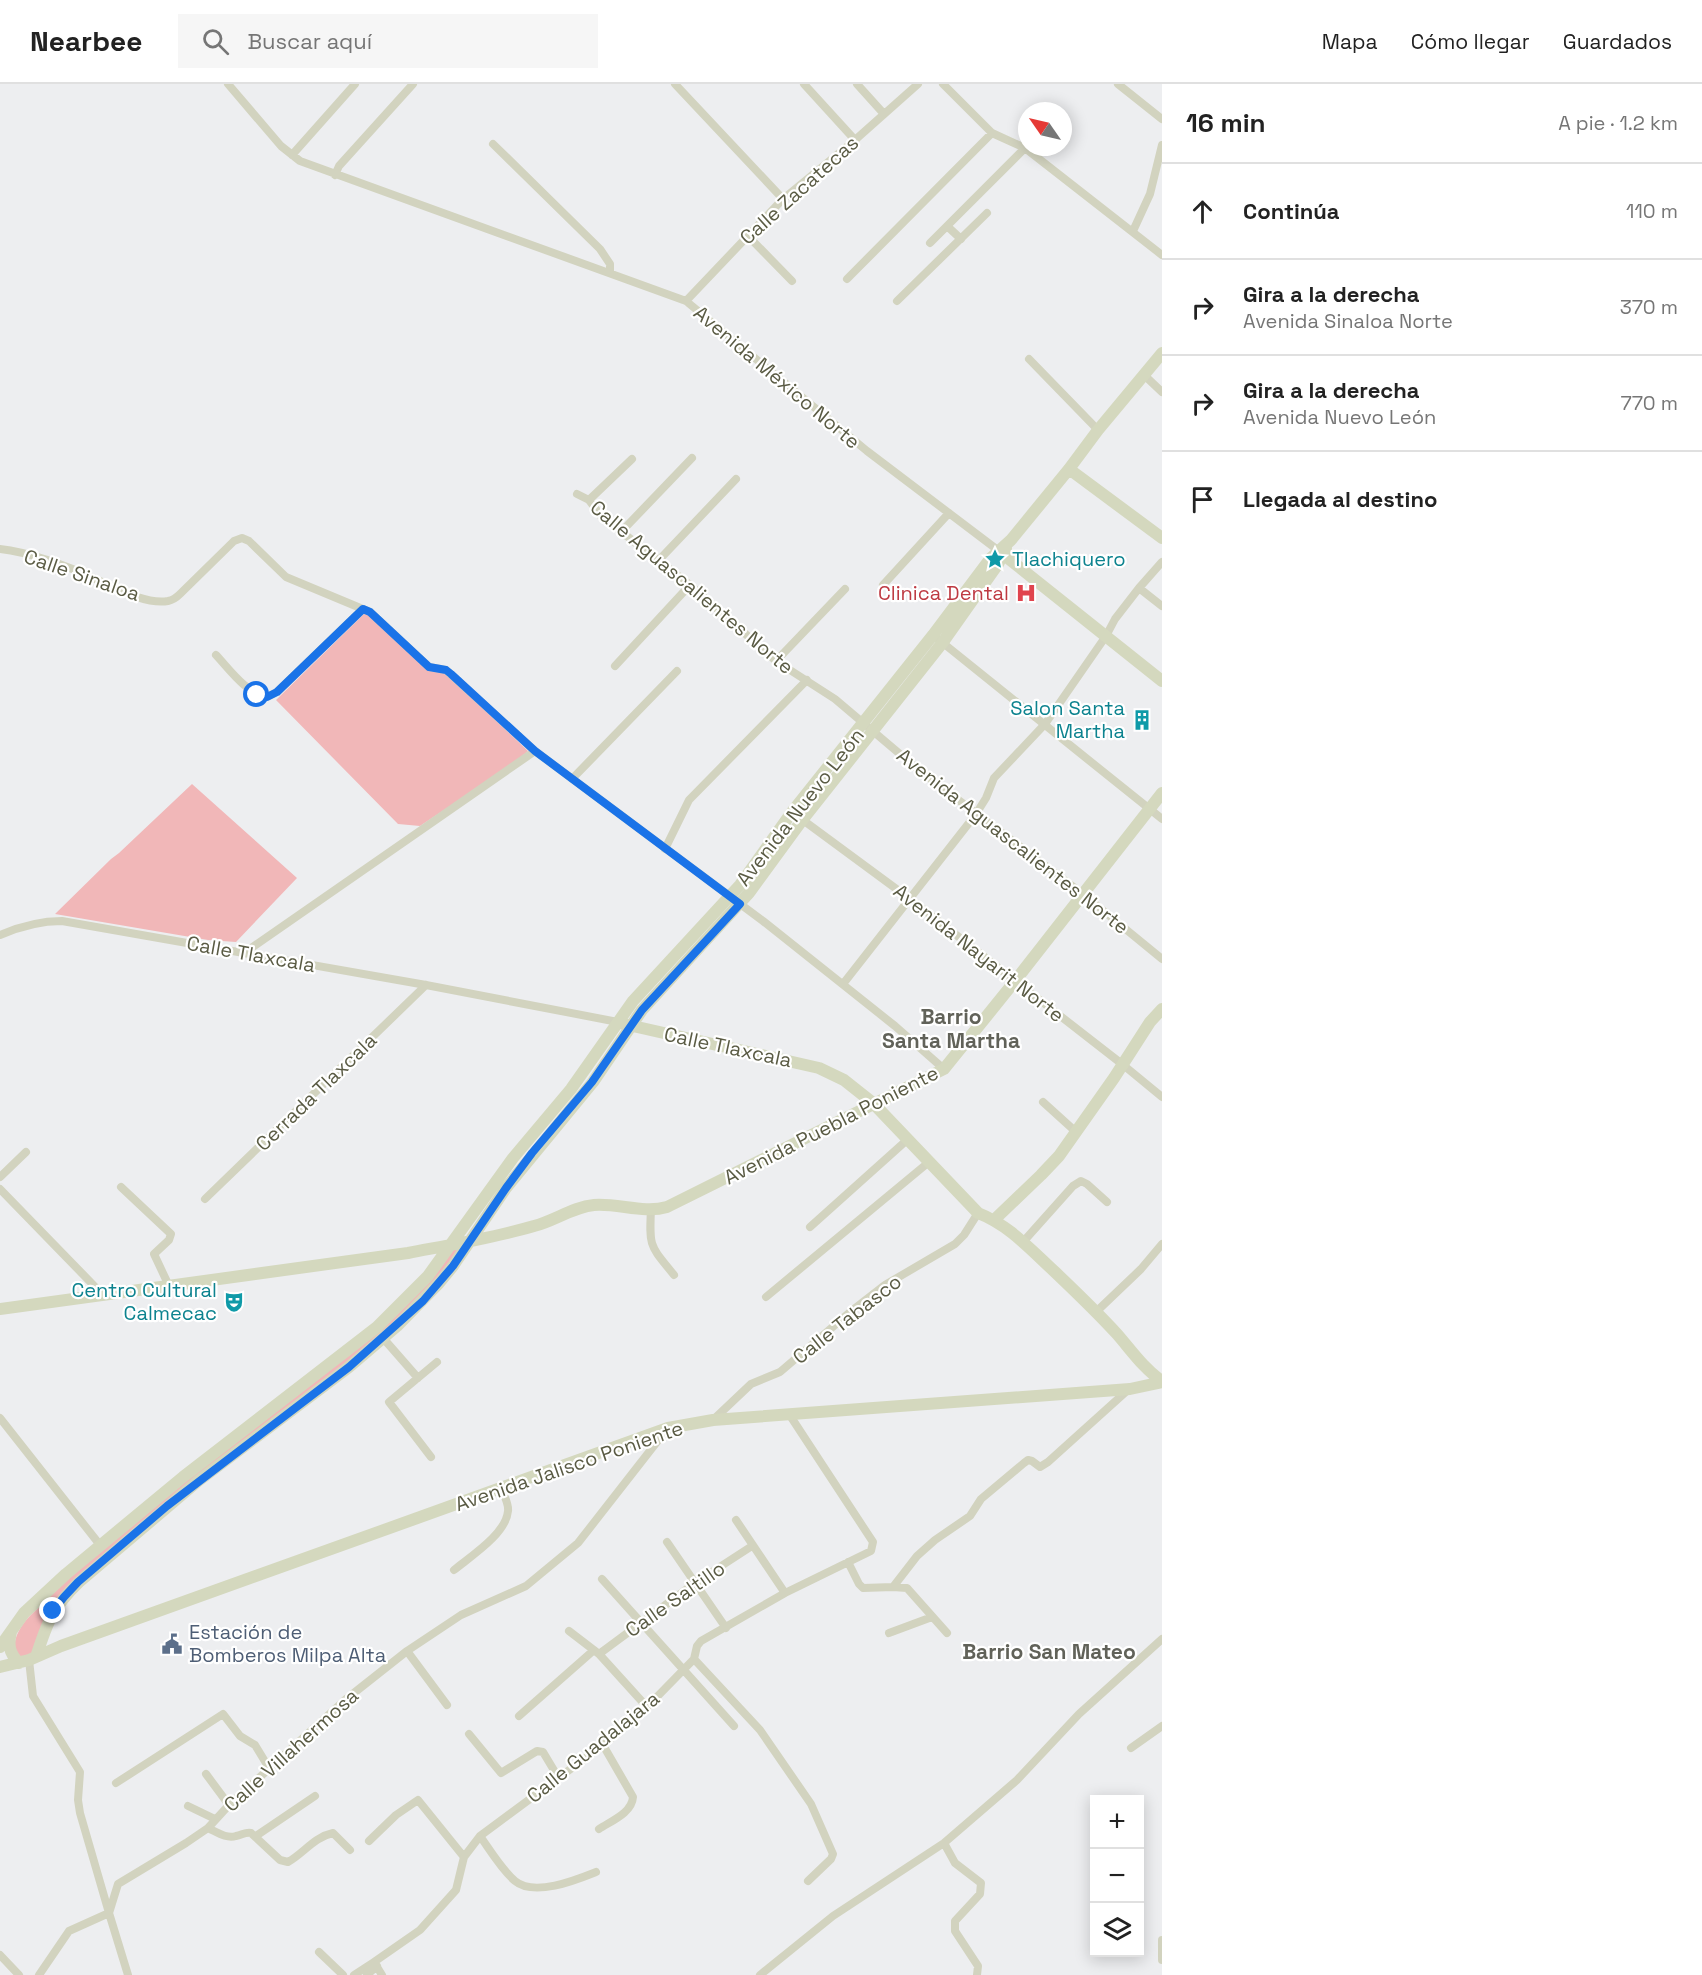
<!DOCTYPE html>
<html lang="es">
<head>
<meta charset="utf-8">
<style>
	body { margin:0; font-family:"Space Grotesk",sans-serif; background:#f6f6f6; color:#222 }
	.controls { position:absolute; right:18px; bottom:18px; display:grid; overflow:hidden; border-radius:0px; box-shadow:0 3px 15px #0003 }
	.controls button { width:54px; height:54px; display:grid; place-items:center; padding:0; border:0; border-bottom:2px solid #e0e0e0; background:#fff; color:#222; font:30px sans-serif }
	.compass { position:absolute; left:1018px; top:18px; width:54px; height:54px; border-radius:50%; background:#fff; box-shadow:0 3px 15px #0003; rotate:304deg }
	.stop { position:absolute; width:18px; height:18px; margin:-14px; border:4px solid #1a73e8; border-radius:50%; background:#fff }
	.stop.end { background:#1a73e8; border-color:#fff; box-shadow:0 2px 6px #0008 }
	.list { margin:0; padding:0; list-style:none }
	h2 { display:flex; justify-content:space-between; align-items:center; height:78px; margin:0; padding:0 24px; font-size:26px }
	h2 small { font-size:20px; font-weight:400; color:#767676 }
	.list li { display:grid; grid-template-columns:39px 1fr auto; gap:18px; align-items:center; box-sizing:border-box; height:96px; padding:0 24px; border-top:2px solid #e0e0e0 }
	.list b { display:block; font-size:22px; white-space:nowrap }
	.list p { margin:0; font-size:20px; white-space:nowrap; color:#767676 }
	.list em { font-size:20px; font-style:normal; color:#767676 }
	.icon { flex:none; width:33px; height:33px; fill:none; stroke:currentColor; stroke-width:2; stroke-linecap:round; stroke-linejoin:round }
	.map { position:relative; flex:none; width:1162px; height:1891px; overflow:hidden }
	header { display:flex; align-items:center; gap:36px; box-sizing:border-box; height:84px; padding:0 30px; background:#fff; border-bottom:2px solid #e0e0e0 }
	header strong { font-size:28px }
	nav { display:flex; gap:33px; margin-inline-start:auto; font-size:21px }
	.search { width:420px; height:54px; background:#f6f6f6; display:flex; align-items:center; gap:15px; box-sizing:border-box; padding:0 21px; border-radius:0px; color:#767676; font-size:22px }
	main { display:flex }
	aside { flex:1; background:#fff }
	.map>svg:first-child { display:block }
</style>
</head>
<body>
<header>
<strong>Nearbee</strong>
<div class="search"><svg class="icon" aria-label="search" viewBox="0 0 24 24"><circle cx="10" cy="10" r="6"/><path d="M15 15l6 6"/></svg>Buscar aquí</div>
<nav><a>Mapa</a><a>Cómo llegar</a><a>Guardados</a></nav>
</header>
<main>
<div class="map">
<svg width="1162" height="1891" viewBox="0 0 1162 1891">
	<rect width="100%" height="100%" fill="#edeef0"/>
	<!-- green -->
	<path fill="#f1b7b8" d="M366,528L428,585L446,589L528,667L513,680L420,742L398,740L276,616Z
		M192,700L297,794L236,858L208,856L55,830L111,775L119,769Z
		M465,1160L406,1232L60,1514L36,1568L20,1574L14,1564C16,1543 30,1531 45,1518L46,1513L246,1347L373,1249L451,1161Z"/>
	<g fill="none" stroke-linecap="round" stroke-linejoin="round">
		<!-- street -->
		<path stroke="#d2d3bf" stroke-width="8" d="M228,0L281,62L300,77L686,217L867,367L999,467
			M675,0L783,115
			M804,0L855,56
			M857,0L884,30
			M943,0L992,49L1025,64L1162,171
			M1118,0L1162,35
			M493,60L600,165L610,180V189
			M292,71L355,0
			M335,91L339,82L413,0
			M947,142L961,155
			M1133,147L1150,110L1162,61
			M747,151L792,197
			M930,159L1025,64
			M847,195L992,49
			M686,217L783,115L855,56L918,0
			M897,217L987,129
			M1029,275L1098,346
			M1143,290L1162,308
			M577,410L589,416L601,432L690,501L776,577L835,615L920,687L1084,811L1162,875
			M589,416L632,375
			M621,448L692,374
			M0,465C28,468 68,482 93,494C114,503 145,521 168,517C173,516 177,513 180,510L234,457L242,454L249,457L286,493L370,528L429,583L446,586L535,667L763,837L895,942L944,985
			M659,476L736,395
			M883,501L949,429
			M1139,504L1162,522
			M933,551L1162,735
			M216,571C231,587 245,608 267,613L277,608L363,525
			M776,577L845,505
			M615,582L690,501
			M572,695L677,587
			M792,728L910,815L1122,980L1162,1013
			M665,765L689,716L807,596
			M0,851C21,842 39,837 62,837L426,901L618,938
			M244,869L535,667
			M843,900L976,730L986,714L994,694L1045,640L1106,552L1115,535L1139,504L1162,478
			M1043,1018L1075,1047
			M0,1093L26,1068
			M121,1103L171,1150L169,1156L154,1170L169,1202
			M0,1105L103,1211
			M205,1115L426,901
			M651,1125C649,1164 650,1161 674,1191
			M810,1143L907,1056
			M1023,1158L1073,1102L1081,1097L1087,1100L1107,1118
			M766,1213L929,1078
			M1097,1227L1141,1185L1162,1160
			M383,1254L418,1294
			M0,1334L100,1461
			M713,1336L751,1300L780,1288L849,1229L885,1201L955,1160L964,1151L978,1129
			M431,1373L389,1318L437,1278
			M736,1436L785,1509
			M667,1458L726,1544
			M848,1478L859,1500L863,1504L893,1503L917,1472L935,1456L970,1432L981,1415L1024,1379L1028,1376L1032,1377L1040,1383L1048,1378L1129,1305
			M454,1486C471,1472 506,1450 508,1427C509,1420 504,1411 501,1404
			M602,1495L734,1642
			M893,1503L907,1504L947,1549
			M569,1547L599,1570L647,1623
			M889,1549L932,1533
			M407,1567L447,1621
			M599,1570L695,1499L752,1462
			M694,1575L760,1646L811,1720L833,1770L831,1775L808,1797
			M29,1576L33,1612L80,1688L78,1716L80,1729L109,1829L69,1847L39,1891
			M519,1632L594,1566
			M469,1650L501,1689L537,1667L543,1668L558,1693
			M1131,1664L1162,1642
			M206,1690L229,1721
			M116,1699L223,1630L240,1652L255,1661L269,1684
			M188,1722L215,1735
			M208,1744C217,1748 226,1755 236,1752C242,1751 245,1748 251,1749L280,1776L288,1778C304,1769 314,1753 333,1749L350,1766
			M599,1745C611,1737 632,1729 633,1713L603,1661
			M256,1752L315,1712
			M480,1752C490,1766 501,1785 515,1797C534,1813 576,1796 596,1788
			M369,1757L396,1731L418,1716L464,1773
			M944,1759L955,1779L981,1799L980,1810L955,1837V1847L978,1882L977,1891
			M1162,1856V1876
			M319,1868L343,1891
			M0,1871L19,1891
			M128,1891L109,1829L118,1800L186,1759L208,1744L229,1721L345,1616L407,1567L461,1531L526,1502L578,1459L667,1345
			M354,1891L374,1878
			M367,1891L377,1882
			M382,1891L374,1878L420,1846L456,1806L464,1773L480,1752L603,1661L647,1623L694,1575L697,1562L701,1557L785,1509L871,1467L873,1458L789,1330
			M760,1891L833,1832L944,1759L1017,1696L1079,1630L1162,1555"/>
		<!-- secondary -->
		<path stroke="#d4d8be" stroke-width="12" d="M1069,385L1162,454
			M999,467L1162,597
			M624,940L819,984L844,996L873,1019L978,1129C1009,1141 1030,1165 1055,1188C1076,1208 1097,1228 1117,1250C1131,1266 1144,1285 1162,1297
			M994,1136L1041,1091L1059,1072L1114,994L1150,938L1162,925
			M0,1225L408,1169C450,1161 493,1154 534,1142C554,1137 573,1123 594,1121C618,1119 644,1130 667,1123L944,985L1015,897L1162,709
			M11,1548C8,1561 9,1569 19,1579
			M0,1563L24,1529L66,1490L183,1393L377,1243L428,1192L513,1074L571,1005L633,917L740,801L792,728L933,551L990,475L1011,456L1069,385L1098,346L1162,269
			M36,1573C47,1539 52,1524 79,1498L198,1397L349,1283L397,1242L439,1199L453,1182L506,1104L593,998L642,926L749,809L803,735L943,558L998,480L1006,464
			M0,1583L29,1576L61,1562L668,1344L713,1336L1130,1305L1162,1298"/>
	</g>
	<g fill="none" stroke-linecap="round" stroke-linejoin="round">
		<!-- route -->
		<path stroke="#1a73e8" stroke-width="8" d="M53,1527L64,1513L78,1498L167,1422L349,1283L423,1217L453,1182L506,1104L532,1069L592,998L642,926L740,820L535,667L451,590L446,586L429,583L370,528L363,525L277,608L267,613L257,611"/>
	</g>
	<!-- icons -->
	<defs>
		<g id="sight-bare" transform="scale(1.62)"><path d="M0-6L1.8-2.2L6-1.7L2.9 1.2L3.7 5.4L0 3.3L-3.7 5.4L-2.9 1.2L-6-1.7L-1.8-2.2Z" fill="#0f9aa8" stroke="#fff" stroke-width="2.5" paint-order="stroke"/></g>
		<g id="hospital-bare" transform="scale(1.62)"><path d="M-5-5h3v3.5h4V-5h3V5h-3V1.5h-4V5h-3Z" fill="#e0444e" stroke="#fff" stroke-width="2.5" paint-order="stroke"/></g>
		<g id="building-bare" transform="scale(1.62)"><path d="M-4-6H4V6H1V3H-1V6H-4ZM-2.5-4.3h1.7v1.8h-1.7ZM.8-4.3h1.7v1.8H.8ZM-2.5-1h1.7V.8h-1.7ZM.8-1h1.7V.8H.8Z" fill="#0f9aa8" stroke="#fff" stroke-width="2.5" paint-order="stroke"/></g>
		<g id="theatre-bare" transform="scale(1.62)"><path d="M-5-5.5Q0-4 5-5.5V0Q5 5 0 6Q-5 5-5 0ZM-3.3-2.5H-1v1.5H-3.3ZM1-2.5H3.3v1.5H1ZM-2.8 1Q0 5.5 2.8 1Z" fill="#0f9aa8" stroke="#fff" stroke-width="2.5" paint-order="stroke"/></g>
		<g id="civic-bare" transform="scale(1.62)"><path d="M-.6-6.5H3V-4.5H.6V-3L4-1V1h2V6H-6V1h2V-1L-.6-3ZM-1.2 2.5V6h2.4V2.5Z" fill="#5c6f8a" stroke="#fff" stroke-width="2.5" paint-order="stroke"/></g>
	</defs>
	<g fill-rule="evenodd">
		<use href="#sight-bare" x="995" y="475"/>
		<use href="#hospital-bare" x="1026" y="509"/>
		<use href="#building-bare" x="1142" y="636"/>
		<use href="#theatre-bare" x="234" y="1218"/>
		<use href="#civic-bare" x="172" y="1560"/>
	</g>
	<g text-anchor="middle" stroke-width="4.5" stroke-linejoin="round" paint-order="stroke">
		<!-- street labels -->
		<g font-size="20" fill="#5a5b44" stroke="#fff">
			<text transform="translate(799 106) rotate(-42)" y="7">Calle Zacatecas</text>
			<text transform="translate(777 293) rotate(40)" y="7">Avenida México Norte</text>
			<text transform="translate(82 491) rotate(19)" y="7">Calle Sinaloa</text>
			<text transform="translate(692 503) rotate(40)" y="7">Calle Aguascalientes Norte</text>
			<text transform="translate(800 723) rotate(-52)" y="7">Avenida Nuevo León</text>
			<text transform="translate(1013 757) rotate(38)" y="7">Avenida Aguascalientes Norte</text>
			<text transform="translate(979 869) rotate(38)" y="7">Avenida Nayarit Norte</text>
			<text transform="translate(251 870) rotate(10)" y="7">Calle Tlaxcala</text>
			<text transform="translate(728 963) rotate(12)" y="7">Calle Tlaxcala</text>
			<text transform="translate(316 1008) rotate(-44)" y="7">Cerrada Tlaxcala</text>
			<text transform="translate(831 1041) rotate(-27)" y="7">Avenida Puebla Poniente</text>
			<text transform="translate(847 1235) rotate(-38)" y="7">Calle Tabasco</text>
			<text transform="translate(569 1382) rotate(-19)" y="7">Avenida Jalisco Poniente</text>
			<text transform="translate(675 1515) rotate(-35)" y="7">Calle Saltillo</text>
			<text transform="translate(593 1663) rotate(-39)" y="7">Calle Guadalajara</text>
			<text transform="translate(291 1666) rotate(-42)" y="7">Calle Villahermosa</text>
		</g>
		<!-- culture labels -->
		<g font-size="20" fill="#0d838f" stroke="#fff" text-anchor="end">
			<text x="1012" y="482" text-anchor="start">Tlachiquero</text>
			<text x="1125" y="631">Salon Santa<tspan x="1125" dy="23">Martha</tspan></text>
			<text x="217" y="1213">Centro Cultural<tspan x="217" dy="23">Calmecac</tspan></text>
		</g>
		<!-- health labels -->
		<g font-size="20" fill="#be3a42" stroke="#fff" text-anchor="end">
			<text x="1009" y="516">Clinica Dental</text>
		</g>
		<!-- service labels -->
		<g font-size="20" fill="#4e5e75" stroke="#fff" text-anchor="start">
			<text x="189" y="1555">Estación de<tspan x="189" dy="23">Bomberos Milpa Alta</tspan></text>
		</g>
		<!-- neighbourhood labels -->
		<g font-size="21" font-weight="bold" fill="#616259" stroke="#fff">
			<text x="951" y="940">Barrio<tspan x="951" dy="24">Santa Martha</tspan></text>
			<text x="1049" y="1575">Barrio San Mateo</text>
		</g>
	</g>
</svg>
<div class="controls">
<button>+</button>
<button>−</button>
<button><svg class="icon" aria-label="layers" viewBox="0 0 24 24"><path d="M12 4l9 5-9 5-9-5zM3 14l9 5 9-5"/></svg></button>
</div>
<svg class="compass" viewBox="-18 -18 36 36"><path d="M0-13l5 13h-10z" fill="#e53935"/><path d="M0 13l5-13h-10z" fill="#767676"/></svg>
<div class="stop" style="left:257px;top:611px"></div>
<div class="stop end" style="left:53px;top:1527px"></div>
</div>
<aside>
<h2>16 min<small>A pie · 1.2 km</small></h2>
<ul class="list">
<li><svg class="icon" aria-label="ahead" viewBox="0 0 24 24"><path d="M12 20V5M6 11l6-6 6 6"/></svg><div><b>Continúa</b></div><em>110 m</em></li>
<li><svg class="icon" aria-label="right" viewBox="0 0 24 24"><path d="M7 20v-9h11M14 6l5 5-5 5"/></svg><div><b>Gira a la derecha</b><p>Avenida Sinaloa Norte</p></div><em>370 m</em></li>
<li><svg class="icon" aria-label="right" viewBox="0 0 24 24"><path d="M7 20v-9h11M14 6l5 5-5 5"/></svg><div><b>Gira a la derecha</b><p>Avenida Nuevo León</p></div><em>770 m</em></li>
<li><svg class="icon" aria-label="arrive" viewBox="0 0 24 24"><path d="M6 21V4h12l-3 4 3 4H6"/></svg><div><b>Llegada al destino</b></div></li>
</ul>
</aside>
</main>
</body>
</html>
